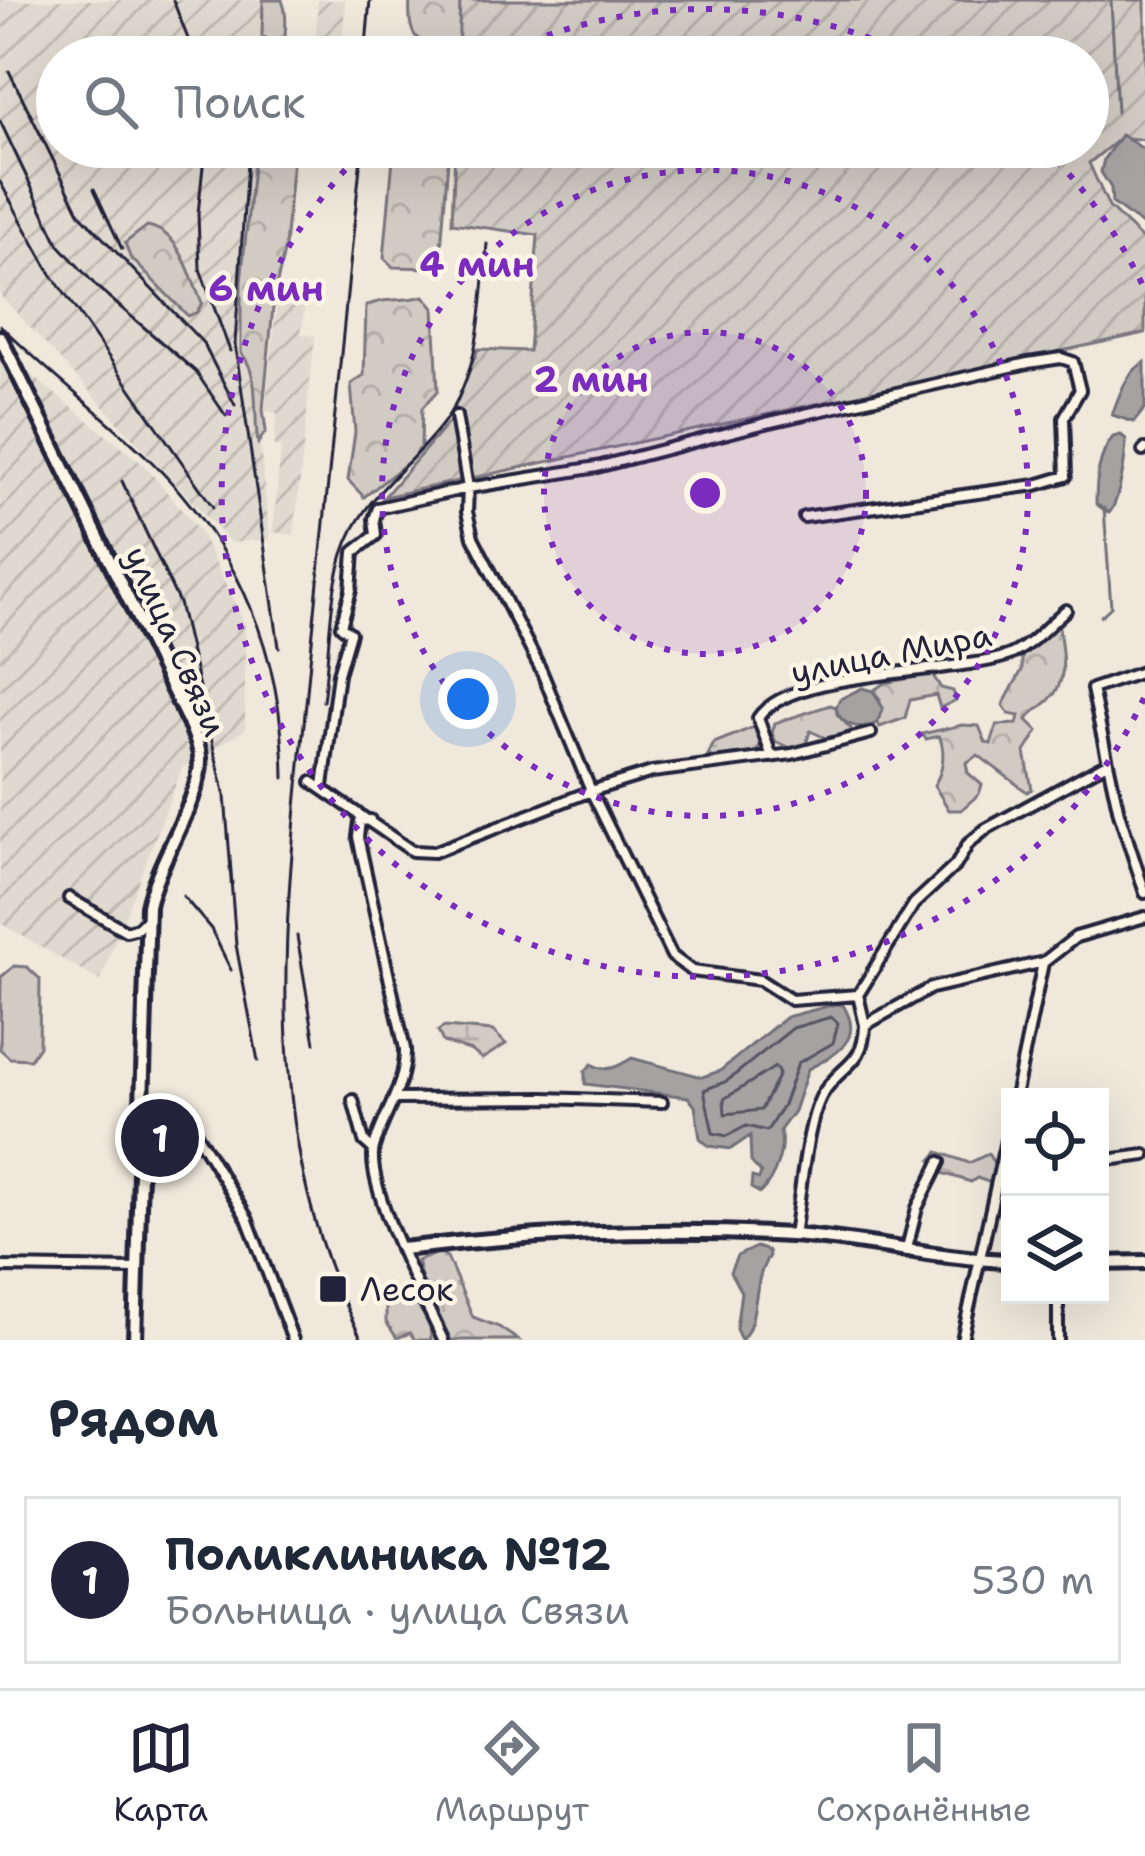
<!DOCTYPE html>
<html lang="ru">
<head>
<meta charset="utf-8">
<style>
	body { margin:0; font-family:"Shantell Sans",sans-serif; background:#f6f6f7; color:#1f2937 }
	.controls { position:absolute; right:36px; bottom:36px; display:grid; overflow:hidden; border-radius:0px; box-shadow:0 12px 48px #0002 }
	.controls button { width:108px; height:108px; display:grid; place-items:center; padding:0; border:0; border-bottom:3px solid #e0e1e3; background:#fff; color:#1f2937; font:60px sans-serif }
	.you { position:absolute; left:468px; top:699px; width:42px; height:42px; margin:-30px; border:9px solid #fff; border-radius:50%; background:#1a73e8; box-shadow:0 0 0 18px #1a73e833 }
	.badge { display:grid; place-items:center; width:78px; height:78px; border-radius:50%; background:#22223b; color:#fff; font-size:39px; font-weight:700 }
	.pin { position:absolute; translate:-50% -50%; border:6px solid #fff; box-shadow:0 3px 12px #0006 }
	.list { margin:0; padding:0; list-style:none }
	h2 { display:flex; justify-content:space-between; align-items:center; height:156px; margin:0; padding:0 48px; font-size:51px }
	h2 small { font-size:39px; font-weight:400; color:#747a83 }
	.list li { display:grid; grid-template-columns:78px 1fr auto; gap:36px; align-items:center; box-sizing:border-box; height:168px; margin:0 24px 24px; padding:0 24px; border:3px solid #e0e1e3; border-radius:0px }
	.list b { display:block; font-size:45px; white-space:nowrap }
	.list p { margin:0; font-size:39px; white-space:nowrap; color:#747a83 }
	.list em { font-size:39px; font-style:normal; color:#747a83 }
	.icon { flex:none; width:66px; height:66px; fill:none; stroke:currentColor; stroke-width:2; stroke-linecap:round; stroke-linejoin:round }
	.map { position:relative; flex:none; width:1145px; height:1340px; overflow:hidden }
	.search { position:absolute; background:#fff; box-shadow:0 12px 48px #0002; left:36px; right:36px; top:36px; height:132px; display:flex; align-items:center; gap:30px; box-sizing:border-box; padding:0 42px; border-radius:66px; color:#747a83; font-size:45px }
	.sheet { height:348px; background:#fff }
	nav { display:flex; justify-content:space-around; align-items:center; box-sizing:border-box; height:168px; border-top:3px solid #e0e1e3; background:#fff; font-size:33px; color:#747a83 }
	nav a { display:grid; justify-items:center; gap:6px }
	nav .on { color:#22223b }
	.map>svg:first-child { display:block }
</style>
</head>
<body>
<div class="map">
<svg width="1145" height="1340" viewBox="0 0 1145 1340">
	<defs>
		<pattern id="industrial-furrows" width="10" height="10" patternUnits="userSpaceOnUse" patternTransform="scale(3)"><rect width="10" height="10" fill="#e0d9cf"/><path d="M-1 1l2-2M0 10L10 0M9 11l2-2" fill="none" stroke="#c0bab3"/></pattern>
		<pattern id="forest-crowns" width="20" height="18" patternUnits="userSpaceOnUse" patternTransform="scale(3)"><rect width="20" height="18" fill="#d1cbc3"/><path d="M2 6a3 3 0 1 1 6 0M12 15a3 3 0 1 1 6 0" fill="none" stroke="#b3aea8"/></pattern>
		<pattern id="wetland-marsh" width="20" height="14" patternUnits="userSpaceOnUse" patternTransform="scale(3)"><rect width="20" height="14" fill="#d1cbc3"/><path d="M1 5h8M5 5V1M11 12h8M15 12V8" fill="none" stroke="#b3aea8"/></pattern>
		<pattern id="garden-furrows" width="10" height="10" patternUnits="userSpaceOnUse" patternTransform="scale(3)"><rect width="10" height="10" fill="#d1cbc3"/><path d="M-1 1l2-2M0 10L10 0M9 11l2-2" fill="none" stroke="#b3aea8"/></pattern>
	</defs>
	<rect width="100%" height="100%" fill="#efe8db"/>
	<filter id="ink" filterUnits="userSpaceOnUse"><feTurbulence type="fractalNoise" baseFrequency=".00833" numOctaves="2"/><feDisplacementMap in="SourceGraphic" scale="24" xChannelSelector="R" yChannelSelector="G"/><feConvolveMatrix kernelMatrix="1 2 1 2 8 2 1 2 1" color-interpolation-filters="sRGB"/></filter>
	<g filter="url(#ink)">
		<!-- industrial -->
		<path fill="url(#industrial-furrows)" d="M0,0H263L261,57H57V147H258L251,357L270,539L231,543L0,295Z
			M318,0H345L342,57H314Z
			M278,294L306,297L301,334L315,336L294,535L273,532L281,447L274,446L277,413L265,411Z
			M0,343L30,374L145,466L201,533L245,625V730L182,768L100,981L0,923Z"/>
		<!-- grass -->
		<path fill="#d1cbc3" stroke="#7a767f" stroke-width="3" d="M14,966L27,967L40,979L39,1046L30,1059L10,1058L0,1049L1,977Z"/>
		<!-- forest -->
		<path fill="url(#forest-crowns)" stroke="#7a767f" stroke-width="3" d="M263,0H282C290,20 282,36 286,57H242L249,51L273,50L275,43L262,36Z
			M410,0H465L461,54L453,55C417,40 407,42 410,0Z
			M255,147H294L285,247L274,297L263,409L266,431L258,443C253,415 261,375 241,353V282Z
			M394,147H449L440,262L433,268L393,267L384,258Z
			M147,226C181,232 189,274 202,303L197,312L188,316L130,257L125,243Z
			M424,296L434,308L438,391L422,408L421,446L411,460L364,497L348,480L355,432L351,384L364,375L366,306C384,297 404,302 424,296Z
			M1049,628H1059C1062,652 1069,680 1050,699C1041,709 1034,708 1027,720L1038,731L1025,752L1032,789L1027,792L978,755L966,763L968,773L982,785L979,794L961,810H949L934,785C943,772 946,751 939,736L926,739L922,734L962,725L979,726L986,743L991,744L997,725L1017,724L1019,716L1009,714L1003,705L1022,670V652Z
			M932,674L941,688L953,691L956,700L940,708L936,695L910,700L905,718L880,727L877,723L880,699L873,691L884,683Z
			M830,705L836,707L837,714L853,731L826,738L810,731L806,745L796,750L776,742L772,733L775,723Z
			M938,1152L969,1163L988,1154L994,1163L995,1178L991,1183L977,1178L971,1182L936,1171L931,1160Z
			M440,1252L447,1257L473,1317L499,1327L518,1340H451L422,1281L417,1261Z
			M396,1299L417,1305L430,1324L431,1340H415L410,1333L397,1338L386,1322V1308Z"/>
		<!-- wetland -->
		<path fill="url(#wetland-marsh)" stroke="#7a767f" stroke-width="3" d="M754,727L763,739L757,752L718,760L708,755L714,743Z
			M444,1027L493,1031L506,1044L482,1059L472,1051L443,1042L438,1031Z"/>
		<!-- garden -->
		<path fill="url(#garden-furrows)" stroke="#7a767f" stroke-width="3" d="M460,0H1145V140L1121,137L1089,163L1109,207L1145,242V333L384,497L449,422L478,349L529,351L538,235L452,223L455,147H1088V57H458Z"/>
		<!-- water -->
		<path fill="#a6a2a2" stroke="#716f79" stroke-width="3" d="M1121,135L1145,150V227L1112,203L1111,188L1101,172L1104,159Z
			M1145,362V408L1134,422L1112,415C1119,396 1126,372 1145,362Z
			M1121,435L1126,439C1126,456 1119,503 1109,513L1096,504C1096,481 1098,456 1113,437Z
			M862,688L873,691L883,708L877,723C861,731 839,726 836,707L840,699Z
			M836,1004L843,1005C866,1041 833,1056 808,1069L794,1111L780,1130C785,1149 775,1179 760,1193L751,1188L752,1177L759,1179L761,1173L751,1162L750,1136L731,1149L709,1146L700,1138L695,1106L688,1097L585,1084V1071L592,1064C606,1074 619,1066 632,1058L702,1077L720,1071L786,1017Z
			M756,1247L768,1251L769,1256C751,1282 760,1322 741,1340L736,1329L741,1292L730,1272L737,1256Z"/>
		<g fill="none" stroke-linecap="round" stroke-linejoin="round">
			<!-- shore -->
			<path stroke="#575564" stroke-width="3" d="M831,1017L838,1023L833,1043L798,1063L783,1105L767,1131L746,1126L727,1136L713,1133L704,1090L727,1081L793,1028Z
				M775,1067L779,1074L761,1110L725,1114L724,1099Z"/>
			<!-- stream -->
			<path stroke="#716f79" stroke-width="3" d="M1111,0L1117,112
				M1101,616L1111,607L1104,508"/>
			<!-- street casing -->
			<g stroke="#22223b" stroke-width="16">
				<path id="street" d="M456,416L468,488L467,512L473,537L541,670L591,791L672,956L692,971L760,980L791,1000L858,995
					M1143,451L1145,449
					M1145,671L1092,689L1119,813L1145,893
					M772,757L758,718C790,669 949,675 1007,656C1028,649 1049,624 1066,610
					M312,782L412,851L434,852L591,791L652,772L792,754L871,733
					M323,786L338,674L350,633L341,626L351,590L354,552L376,535L374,519L378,508L468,488L597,467L766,423L1028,363L1061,358L1073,362L1080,390L1064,418L1066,476L1036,485L804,517
					M370,820L360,821L358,837L405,1049C406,1086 384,1113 374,1147C364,1186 425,1300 443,1340
					M69,898L126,931L138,928L146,920
					M865,1025L858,995L914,904L956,865L968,844L986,829L1107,763
					M144,1097L194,1130L247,1218L293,1340
					M1015,1097L1043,963
					M394,1099L544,1098L662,1102
					M353,1100L364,1141L373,1149
					M1100,1161L1145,1155
					M794,1235C800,1199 806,1124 822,1095C840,1064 864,1067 865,1025L931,988L1044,962L1076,937L1145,917
					M907,1248L917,1208L940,1162
					M0,1267L137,1269
					M962,1340L1010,1122
					M1058,1340V1295"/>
			</g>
			<!-- secondary casing -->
			<g stroke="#22223b" stroke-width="20">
				<path id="secondary" d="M0,337L192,729C195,738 200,748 200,758C202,799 157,861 148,906L135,1340
					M402,1249C530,1233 661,1228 790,1235C864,1239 936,1259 1010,1261
					M1100,1263L1145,1262"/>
			</g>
			<!-- street -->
			<use href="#street" stroke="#fcf5e5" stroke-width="8"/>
			<!-- secondary -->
			<use href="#secondary" stroke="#fcf5e5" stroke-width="10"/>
			<!-- rail -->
			<path stroke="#22223b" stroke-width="3" d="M173,0L195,57
				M365,57L370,0
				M9,71L80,214L203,343L235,405
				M0,121L59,245L97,287L196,372L226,416
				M205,147L198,214L200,269L230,351
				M248,147L235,344L279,647
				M0,182L51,274L213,507
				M94,189L122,249
				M0,325C48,373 103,414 152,462C239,548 283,656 284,778
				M122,481L179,603L225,796L232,884
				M323,701C331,646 327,578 354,528C377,486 416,460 444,422C481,370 481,306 487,244
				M230,867L236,945L258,1061
				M183,896L211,929L231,970
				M297,936L315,1043
				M362,1340C251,1124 288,902 309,671C325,497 344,322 362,147"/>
		</g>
	</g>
	<!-- distance rings -->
	<circle cx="705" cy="493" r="161" fill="#7b2cbf" fill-opacity=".12"/>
	<g fill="none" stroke="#7b2cbf" stroke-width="6" stroke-dasharray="6 12">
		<circle cx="705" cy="493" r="161"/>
		<circle cx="705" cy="493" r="323"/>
		<path d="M1144 698A484 484 0 1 1 366 148M497 56A484 484 0 0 1 913 56M1044 148A484 484 0 0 1 1144 288"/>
	</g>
	<!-- markers -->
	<rect fill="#22223b" stroke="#fcf5e5" stroke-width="4.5" x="318" y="1274" width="30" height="30" rx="6"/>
	<g text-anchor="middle" stroke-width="9" stroke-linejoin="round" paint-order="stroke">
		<!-- street labels -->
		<g font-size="33" fill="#22223b" stroke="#fcf5e5">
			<text transform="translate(176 641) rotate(66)" y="12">улица Связи</text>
			<text transform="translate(891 653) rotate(-11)" y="12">улица Мира</text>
		</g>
		<!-- poi labels -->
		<g font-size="33" fill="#22223b" stroke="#fcf5e5" text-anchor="start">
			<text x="360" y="1301">Лесок</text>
		</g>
	</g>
	<circle cx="705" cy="493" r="18" fill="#7b2cbf" stroke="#fcf5e5" stroke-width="6"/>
	<g font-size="36" text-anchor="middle" font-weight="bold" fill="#7b2cbf" stroke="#fcf5e5" stroke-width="9" stroke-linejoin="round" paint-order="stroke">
		<text x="477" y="277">4 мин</text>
		<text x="266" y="301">6 мин</text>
		<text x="591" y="392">2 мин</text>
	</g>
</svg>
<div class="controls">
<button><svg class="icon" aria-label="locate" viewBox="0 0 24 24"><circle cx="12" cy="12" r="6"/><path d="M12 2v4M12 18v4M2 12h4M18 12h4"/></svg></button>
<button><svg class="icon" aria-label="layers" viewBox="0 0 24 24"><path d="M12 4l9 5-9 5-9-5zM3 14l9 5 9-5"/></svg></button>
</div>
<div class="you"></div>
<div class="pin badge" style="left:160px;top:1138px">1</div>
<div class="search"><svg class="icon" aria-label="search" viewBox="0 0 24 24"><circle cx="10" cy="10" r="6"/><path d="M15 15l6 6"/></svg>Поиск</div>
</div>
<section class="sheet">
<h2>Рядом<small></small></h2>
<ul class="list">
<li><span class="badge">1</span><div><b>Поликлиника №12</b><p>Больница · улица Связи</p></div><em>530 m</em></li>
</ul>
</section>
<nav>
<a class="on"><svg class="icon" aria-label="map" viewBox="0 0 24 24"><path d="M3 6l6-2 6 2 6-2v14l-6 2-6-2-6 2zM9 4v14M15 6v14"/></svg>Карта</a>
<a><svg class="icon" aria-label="directions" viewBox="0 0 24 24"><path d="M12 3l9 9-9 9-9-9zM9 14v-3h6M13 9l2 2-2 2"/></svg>Маршрут</a>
<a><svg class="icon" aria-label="saved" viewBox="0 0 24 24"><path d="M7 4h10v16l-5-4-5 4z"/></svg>Сохранённые</a>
</nav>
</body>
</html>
